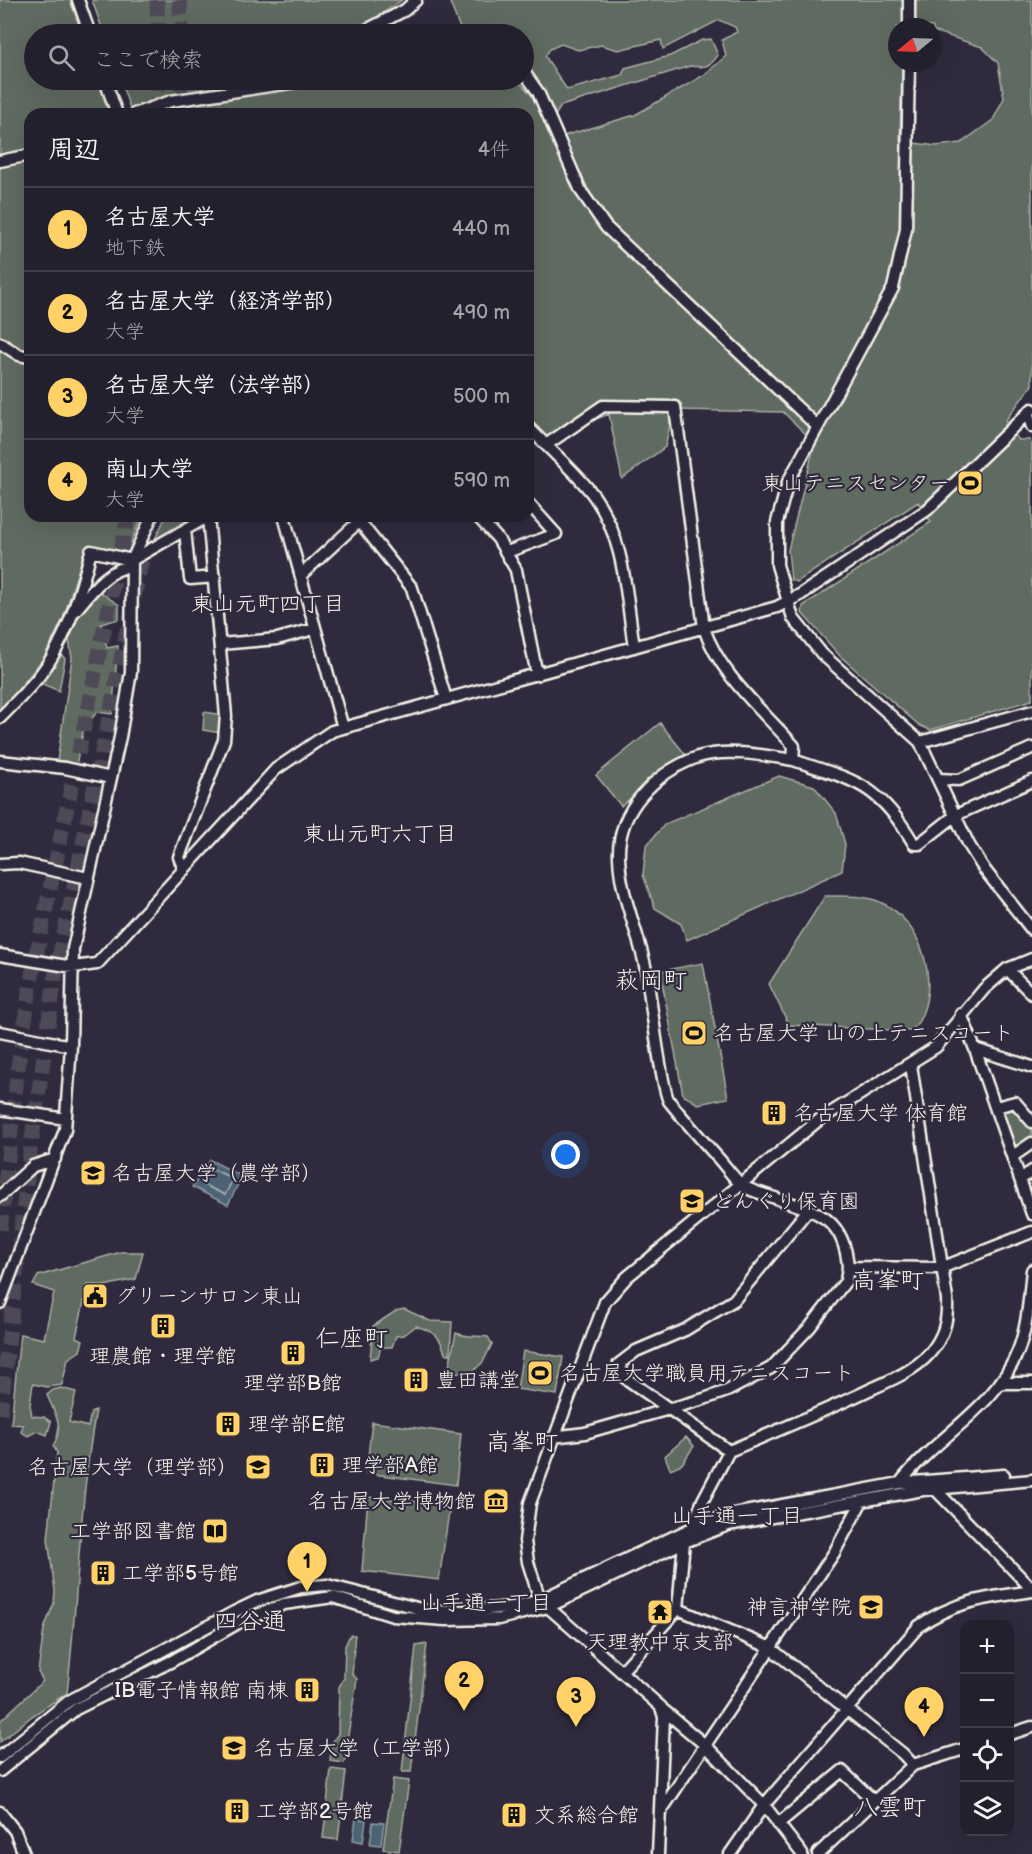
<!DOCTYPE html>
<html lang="ja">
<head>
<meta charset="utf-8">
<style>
	body { margin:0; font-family:"Balsamiq Sans","Klee One",sans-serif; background:#2f2d3a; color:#f1f3f6 }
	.controls { position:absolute; right:18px; bottom:18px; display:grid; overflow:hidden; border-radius:12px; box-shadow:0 6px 24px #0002 }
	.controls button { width:54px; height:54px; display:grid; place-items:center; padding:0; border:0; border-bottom:2px solid #403e4a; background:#23202e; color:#f1f3f6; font:30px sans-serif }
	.compass { position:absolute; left:888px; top:18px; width:54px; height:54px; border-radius:50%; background:#23202e; box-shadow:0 6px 24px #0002; rotate:251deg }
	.you { position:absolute; left:566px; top:1155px; width:21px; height:21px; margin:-15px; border:4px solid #fff; border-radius:50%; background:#1a73e8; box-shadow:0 0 0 9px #1a73e833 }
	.badge { display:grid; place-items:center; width:39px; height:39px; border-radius:50%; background:#ffd166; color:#111; font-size:20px; font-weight:700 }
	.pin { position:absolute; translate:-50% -50px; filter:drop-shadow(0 2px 3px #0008) }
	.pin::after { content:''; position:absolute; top:32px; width:21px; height:18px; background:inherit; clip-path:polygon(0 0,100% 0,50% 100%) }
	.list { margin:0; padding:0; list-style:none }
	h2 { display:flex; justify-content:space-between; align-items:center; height:78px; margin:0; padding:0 24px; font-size:26px }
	h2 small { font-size:20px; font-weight:400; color:#a3a3aa }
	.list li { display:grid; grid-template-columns:39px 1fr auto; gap:18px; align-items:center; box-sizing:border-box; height:84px; padding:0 24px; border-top:2px solid #403e4a }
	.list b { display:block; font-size:22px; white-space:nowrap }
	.list p { margin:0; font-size:20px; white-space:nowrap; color:#a3a3aa }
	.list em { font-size:20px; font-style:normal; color:#a3a3aa }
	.icon { flex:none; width:33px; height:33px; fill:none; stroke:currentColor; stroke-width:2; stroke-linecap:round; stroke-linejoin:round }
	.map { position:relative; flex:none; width:1032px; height:1854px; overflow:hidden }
	.search { position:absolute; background:#23202e; box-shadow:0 6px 24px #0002; left:24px; top:24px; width:510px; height:66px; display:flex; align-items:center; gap:15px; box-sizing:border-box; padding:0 21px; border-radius:33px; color:#a3a3aa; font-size:22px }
	.panel { position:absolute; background:#23202e; box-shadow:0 6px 24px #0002; left:24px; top:108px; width:510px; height:414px; border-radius:18px }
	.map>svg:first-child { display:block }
</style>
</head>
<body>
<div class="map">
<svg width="1032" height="1854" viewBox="0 0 1032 1854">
	<rect width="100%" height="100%" fill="#2f2a3d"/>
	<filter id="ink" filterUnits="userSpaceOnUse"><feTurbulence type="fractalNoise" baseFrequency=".0167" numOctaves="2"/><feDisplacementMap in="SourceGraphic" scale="12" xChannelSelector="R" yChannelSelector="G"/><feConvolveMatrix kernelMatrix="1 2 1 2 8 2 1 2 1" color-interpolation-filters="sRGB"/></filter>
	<g filter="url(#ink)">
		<!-- green -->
		<path fill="#5f6b60" stroke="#aaaea4" stroke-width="1.5" d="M0,0H70L82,34H34V80H98L109,114H30V516H142L127,551L93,547L85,549L63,619L43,659L0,712Z
			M92,0H402L351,34H104Z
			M449,0H903V27H897V63H902L900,141L936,146L961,143L993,120L1004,98L998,63L982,47L933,31V27L916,26V0H1032V385L1005,421L1019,440H1030L1032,447V700L930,730L919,725L840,656L802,613L803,606L931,522L918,502L797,582L791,580L788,550L815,443L783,412L673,410L665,447L622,479L609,414L544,439L528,423V114H132L120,80H289L297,83L316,80H517L531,94L553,139L635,115L704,75L726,56L722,40L737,32L735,27L719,20L663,49L661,40L618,50L601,45L578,50L561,44L550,49L545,56L567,90L622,75L625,68L670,56L702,40L711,39L718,55C710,67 704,68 690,66L561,106L555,116L542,87L524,65V34H458L461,31Z
			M166,516H199L152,545Z
			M100,592L119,605V619L101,624L107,648L118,646L112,714L97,712L84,728L76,765L57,762L72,658L69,640L79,615Z
			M61,654L65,659L59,691L40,683Z
			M204,712L223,715L221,733L203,730Z
			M660,723L685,754L621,806L596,775Z
			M779,776L814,786L836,813L845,844L842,871L687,940L681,924L655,908L643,875L646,846L665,824Z
			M825,896C843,896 863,895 880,902C925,921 944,993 912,1031L789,1025L769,984Z
			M703,963L728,1098L698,1104L683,1095L660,971Z
			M1013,1105L1032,1126V1140L1016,1148L1002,1111Z
			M121,1252H143L136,1279L104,1286L88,1284L76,1337L83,1340L80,1351L68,1359L62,1385L47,1387L33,1384L30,1405L32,1416L44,1417L51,1422L47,1435L37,1431L28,1436L21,1432L23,1425L11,1424L20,1334L44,1339L54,1292L33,1285L38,1276Z
			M404,1309L430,1321L452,1322L450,1354H445C441,1336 433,1331 416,1326L404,1335L396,1336L392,1347H381L378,1357L370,1359L373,1326L396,1311Z
			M456,1333C468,1338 476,1335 488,1337L492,1344L483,1362L470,1374L448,1371Z
			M523,1351L563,1357L557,1395L517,1389Z
			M61,1388L76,1392L69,1422L88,1427L91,1413L96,1410C79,1503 78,1599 67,1693L32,1716L0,1742V1721L43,1681L38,1672L44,1629L54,1603L55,1591L48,1539L57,1452L53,1446C65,1426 55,1415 47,1395L53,1390Z
			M372,1422L461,1434L456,1485L366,1473Z
			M686,1437L694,1446L682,1464L670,1469L665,1456Z
			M368,1497L450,1505L439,1580L362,1571Z
			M350,1635H355C353,1649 354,1660 352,1674L357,1679L348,1735L354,1747L344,1763L330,1761L332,1743L338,1734L339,1687L344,1678L345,1646Z
			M427,1644L411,1772H402L416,1646Z
			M331,1769L346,1771L338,1840L323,1838Z
			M393,1779L409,1781L399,1851L383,1849Z"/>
		<!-- water -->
		<path fill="#4b6374" stroke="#8f9ca2" stroke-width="1.5" d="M210,1160L242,1176L228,1205L192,1187Z
			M356,1818L366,1820L363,1842L353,1840Z
			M373,1822L384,1823L381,1845L370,1844Z"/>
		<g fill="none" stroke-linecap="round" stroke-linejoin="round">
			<!-- shore -->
			<path stroke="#b0b8ba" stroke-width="1.5" d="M213,1169L233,1179L225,1195L202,1184Z"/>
			<!-- highway-tunnel -->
			<path stroke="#4d4857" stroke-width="15" stroke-dasharray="15 8" stroke-linecap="butt" d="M157,0L158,34
				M180,0L181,34
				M157,114L158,80
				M181,114V80
				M0,1230L19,1059L32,975L128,516
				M0,1414L30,1153L55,978L149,525"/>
			<!-- minor casing -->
			<g stroke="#f4f1e8" stroke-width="15">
				<path id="minor" d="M78,0L90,34
					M909,0V27
					M359,34L405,10L416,0
					M909,63L906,229L893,288L788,482L777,522V565L793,618L822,654L920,742L969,845L984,869L1032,930
					M524,72L538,92L581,191L606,227L818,427
					M105,80L117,114
					M134,114L171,101L310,80
					M0,161L30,155
					M0,343L19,355L30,357
					M1028,415L1032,427
					M528,427L546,445L603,406L675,407L704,628C719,674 762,710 794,746L793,760C764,755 726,748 698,757C656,772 617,810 619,857C620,898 641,936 647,976C650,995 662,1091 669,1101C685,1121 702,1140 719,1159C727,1168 734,1179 743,1186C751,1191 760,1193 769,1196C813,1211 844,1214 848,1267L941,1268L1032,1232
					M546,445C562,461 580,477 594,496C625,539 626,596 634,647
					M284,516L343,728
					M477,516L498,539L516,570L537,675
					M359,521L412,588L446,699
					M185,530L190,579L215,577
					M507,552L556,534L528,503
					M301,575L365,516
					M75,611C90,593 108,568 132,566
					M221,644L277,639L314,629
					M0,718C12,706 24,694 35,681C65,646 80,595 91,551L132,560L209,516
					M920,742L1032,711
					M793,760C856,781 878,783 914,844H919L956,815L1032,781
					M0,761L65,768L111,778
					M938,779L959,780L1032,748
					M0,864L19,863L88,878
					M184,870L179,857L224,740L226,716L208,516
					M0,955L73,967L97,964L276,769L332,731L777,607L800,595L927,510L1032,409
					M1007,969L1032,994
					M961,1014L975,1049L1032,1067
					M0,1032L71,1046
					M975,1049L1032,1214
					M996,1107L1015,1102L1032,1122
					M0,1109L66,1119
					M1013,1156L1032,1143
					M1021,1179L1032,1171
					M0,1196L33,1166L55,1159
					M0,1303L65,1130L71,1046L73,949L120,737L131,672L132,560L152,516
					M1001,1383H1032
					M553,1437L585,1433L704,1399L727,1391L771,1368L810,1327L846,1281L848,1267
					M729,1451C776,1431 823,1412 869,1390C889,1381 914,1371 929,1354C944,1337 948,1321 947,1299L911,1065
					M900,1483C936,1436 996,1408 1018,1351C1028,1326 1029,1297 1032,1270
					M935,1489L1032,1589
					M692,1528L703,1500L729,1451L624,1377L619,1364L636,1351L685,1330L734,1300L808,1210
					M678,1609L769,1647L903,1754L913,1765
					M622,1671L678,1609L684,1542
					M661,1708L705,1745L764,1805L802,1854
					M1010,1734L1032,1727
					M0,1757L69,1701L234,1612L257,1601L301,1587L327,1585L425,1610L465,1611L513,1607L540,1600L692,1528L728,1515L900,1483L1004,1475
					M0,1771L76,1709L172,1661L240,1622L284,1604L333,1597L393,1616L445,1620L499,1619L548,1607L684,1542L728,1525L923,1490L1032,1480
					M661,1811L834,1553L862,1501
					M0,1812L15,1831L24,1854
					M778,1824L842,1771L874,1801
					M658,1854L664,1717L661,1707L540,1600L528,1562L525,1541L530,1503L605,1302L627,1277L819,1120L936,1047L984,989L1007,969L1032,959
					M730,1854L764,1805L919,1626C956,1600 989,1598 1032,1591
					M818,1854L913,1765L964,1749"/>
			</g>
			<!-- minor -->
			<use href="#minor" stroke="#2f2a3d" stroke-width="10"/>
		</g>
	</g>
	<!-- icons -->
	<defs>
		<g id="stadium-square" transform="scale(1.35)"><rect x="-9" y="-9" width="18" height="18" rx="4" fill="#ffd166" stroke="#2f2a3d"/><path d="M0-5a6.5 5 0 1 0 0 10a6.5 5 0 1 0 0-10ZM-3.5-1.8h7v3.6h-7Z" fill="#111"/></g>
		<g id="building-square" transform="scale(1.35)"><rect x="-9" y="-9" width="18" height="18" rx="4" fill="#ffd166" stroke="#2f2a3d"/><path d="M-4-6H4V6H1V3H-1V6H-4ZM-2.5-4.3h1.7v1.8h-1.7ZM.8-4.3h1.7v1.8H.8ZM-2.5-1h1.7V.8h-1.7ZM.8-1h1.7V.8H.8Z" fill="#111"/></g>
		<g id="university-square" transform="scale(1.35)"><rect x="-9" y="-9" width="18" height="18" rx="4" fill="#ffd166" stroke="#2f2a3d"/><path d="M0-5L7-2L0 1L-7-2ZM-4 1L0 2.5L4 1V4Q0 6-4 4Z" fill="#111"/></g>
		<g id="school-square" transform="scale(1.35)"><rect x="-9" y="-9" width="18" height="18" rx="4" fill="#ffd166" stroke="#2f2a3d"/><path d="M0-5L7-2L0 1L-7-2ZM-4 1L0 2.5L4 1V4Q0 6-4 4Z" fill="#111"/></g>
		<g id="civic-square" transform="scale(1.35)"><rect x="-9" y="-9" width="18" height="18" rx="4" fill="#ffd166" stroke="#2f2a3d"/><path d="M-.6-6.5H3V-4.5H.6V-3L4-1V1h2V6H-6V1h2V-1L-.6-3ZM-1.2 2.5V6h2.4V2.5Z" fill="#111"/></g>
		<g id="museum-square" transform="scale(1.35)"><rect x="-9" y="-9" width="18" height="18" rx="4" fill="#ffd166" stroke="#2f2a3d"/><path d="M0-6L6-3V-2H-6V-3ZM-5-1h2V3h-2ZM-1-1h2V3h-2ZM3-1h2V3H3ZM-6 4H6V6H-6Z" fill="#111"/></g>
		<g id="library-square" transform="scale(1.35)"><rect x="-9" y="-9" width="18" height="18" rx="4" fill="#ffd166" stroke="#2f2a3d"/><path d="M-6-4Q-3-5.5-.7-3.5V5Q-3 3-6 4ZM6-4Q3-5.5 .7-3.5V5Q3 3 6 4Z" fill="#111"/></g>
		<g id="temple-square" transform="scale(1.35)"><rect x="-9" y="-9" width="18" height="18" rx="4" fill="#ffd166" stroke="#2f2a3d"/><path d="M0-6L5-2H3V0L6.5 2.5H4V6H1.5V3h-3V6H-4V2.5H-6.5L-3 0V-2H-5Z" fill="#111"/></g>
	</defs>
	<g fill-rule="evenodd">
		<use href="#stadium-square" x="970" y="483"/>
		<use href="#stadium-square" x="694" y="1033"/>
		<use href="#building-square" x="774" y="1113"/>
		<use href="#university-square" x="93" y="1173"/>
		<use href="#school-square" x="692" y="1201"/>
		<use href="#civic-square" x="95" y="1296"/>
		<use href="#building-square" x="163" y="1326"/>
		<use href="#building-square" x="293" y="1353"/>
		<use href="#stadium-square" x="540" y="1373"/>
		<use href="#building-square" x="416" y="1380"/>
		<use href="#building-square" x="228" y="1424"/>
		<use href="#building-square" x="322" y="1465"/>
		<use href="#university-square" x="258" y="1467"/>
		<use href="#museum-square" x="496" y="1501"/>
		<use href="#library-square" x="215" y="1531"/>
		<use href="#building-square" x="103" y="1573"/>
		<use href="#university-square" x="871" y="1607"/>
		<use href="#temple-square" x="660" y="1612"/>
		<use href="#building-square" x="307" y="1690"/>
		<use href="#university-square" x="234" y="1748"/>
		<use href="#building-square" x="237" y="1811"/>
		<use href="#building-square" x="514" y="1815"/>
	</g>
	<g text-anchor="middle" stroke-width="4.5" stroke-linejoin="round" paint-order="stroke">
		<!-- poi labels -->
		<g font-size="21" fill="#f4f1e8" stroke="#2f2a3d" text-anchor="start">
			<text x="950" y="490" text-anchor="end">東山テニスセンター</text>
			<text x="714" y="1040">名古屋大学 山の上テニスコート</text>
			<text x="794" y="1120">名古屋大学 体育館</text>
			<text x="112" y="1180">名古屋大学（農学部）</text>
			<text x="712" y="1208">どんぐり保育園</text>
			<text x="115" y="1303">グリーンサロン東山</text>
			<text x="163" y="1363" text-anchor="middle">理農館・理学館</text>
			<text x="560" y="1380">名古屋大学職員用テニスコート</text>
			<text x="436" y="1387">豊田講堂</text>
			<text x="293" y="1390" text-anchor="middle">理学部B館</text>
			<text x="248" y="1431">理学部E館</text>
			<text x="342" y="1472">理学部A館</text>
			<text x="238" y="1474" text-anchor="end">名古屋大学（理学部）</text>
			<text x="476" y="1508" text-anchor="end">名古屋大学博物館</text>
			<text x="196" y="1538" text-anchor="end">工学部図書館</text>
			<text x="122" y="1580">工学部5号館</text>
			<text x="852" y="1614" text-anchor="end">神言神学院</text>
			<text x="660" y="1649" text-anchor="middle">天理教中京支部</text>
			<text x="288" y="1697" text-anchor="end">IB電子情報館 南棟</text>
			<text x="254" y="1755">名古屋大学（工学部）</text>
			<text x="256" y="1818">工学部2号館</text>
			<text x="534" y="1822">文系総合館</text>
		</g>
		<!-- neighbourhood labels -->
		<g font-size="22" fill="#f4f1e8" stroke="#2f2a3d">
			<text x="268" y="611">東山元町四丁目</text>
			<text x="380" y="841">東山元町六丁目</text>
			<text x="737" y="1523">山手通一丁目</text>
			<text x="486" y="1610">山手通一丁目</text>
		</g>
		<!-- quarter labels -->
		<g font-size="24" fill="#f4f1e8" stroke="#2f2a3d">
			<text x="651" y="988">萩岡町</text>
			<text x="888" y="1288">高峯町</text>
			<text x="352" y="1346">仁座町</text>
			<text x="522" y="1450">高峯町</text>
			<text x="250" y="1629">四谷通</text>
			<text x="890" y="1815">八雲町</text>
		</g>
	</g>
</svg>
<div class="controls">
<button>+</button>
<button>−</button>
<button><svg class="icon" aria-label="locate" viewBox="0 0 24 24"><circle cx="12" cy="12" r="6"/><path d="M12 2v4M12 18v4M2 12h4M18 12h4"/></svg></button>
<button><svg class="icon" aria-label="layers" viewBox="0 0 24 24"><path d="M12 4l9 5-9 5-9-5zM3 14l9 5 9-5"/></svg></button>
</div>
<svg class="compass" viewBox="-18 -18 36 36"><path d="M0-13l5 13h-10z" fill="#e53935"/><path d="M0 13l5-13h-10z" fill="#a3a3aa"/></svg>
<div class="you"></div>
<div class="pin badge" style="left:307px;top:1592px">1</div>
<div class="pin badge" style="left:464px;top:1711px">2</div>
<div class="pin badge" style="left:576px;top:1727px">3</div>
<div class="pin badge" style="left:924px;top:1737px">4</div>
<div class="search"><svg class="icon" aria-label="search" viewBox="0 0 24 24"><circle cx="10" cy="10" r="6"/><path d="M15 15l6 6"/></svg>ここで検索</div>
<section class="panel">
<h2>周辺<small>4件</small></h2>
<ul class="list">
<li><span class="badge">1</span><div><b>名古屋大学</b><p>地下鉄</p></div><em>440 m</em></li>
<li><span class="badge">2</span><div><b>名古屋大学（経済学部）</b><p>大学</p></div><em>490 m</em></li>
<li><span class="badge">3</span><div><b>名古屋大学（法学部）</b><p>大学</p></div><em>500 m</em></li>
<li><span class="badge">4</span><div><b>南山大学</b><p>大学</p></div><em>590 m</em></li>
</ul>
</section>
</div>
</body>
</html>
